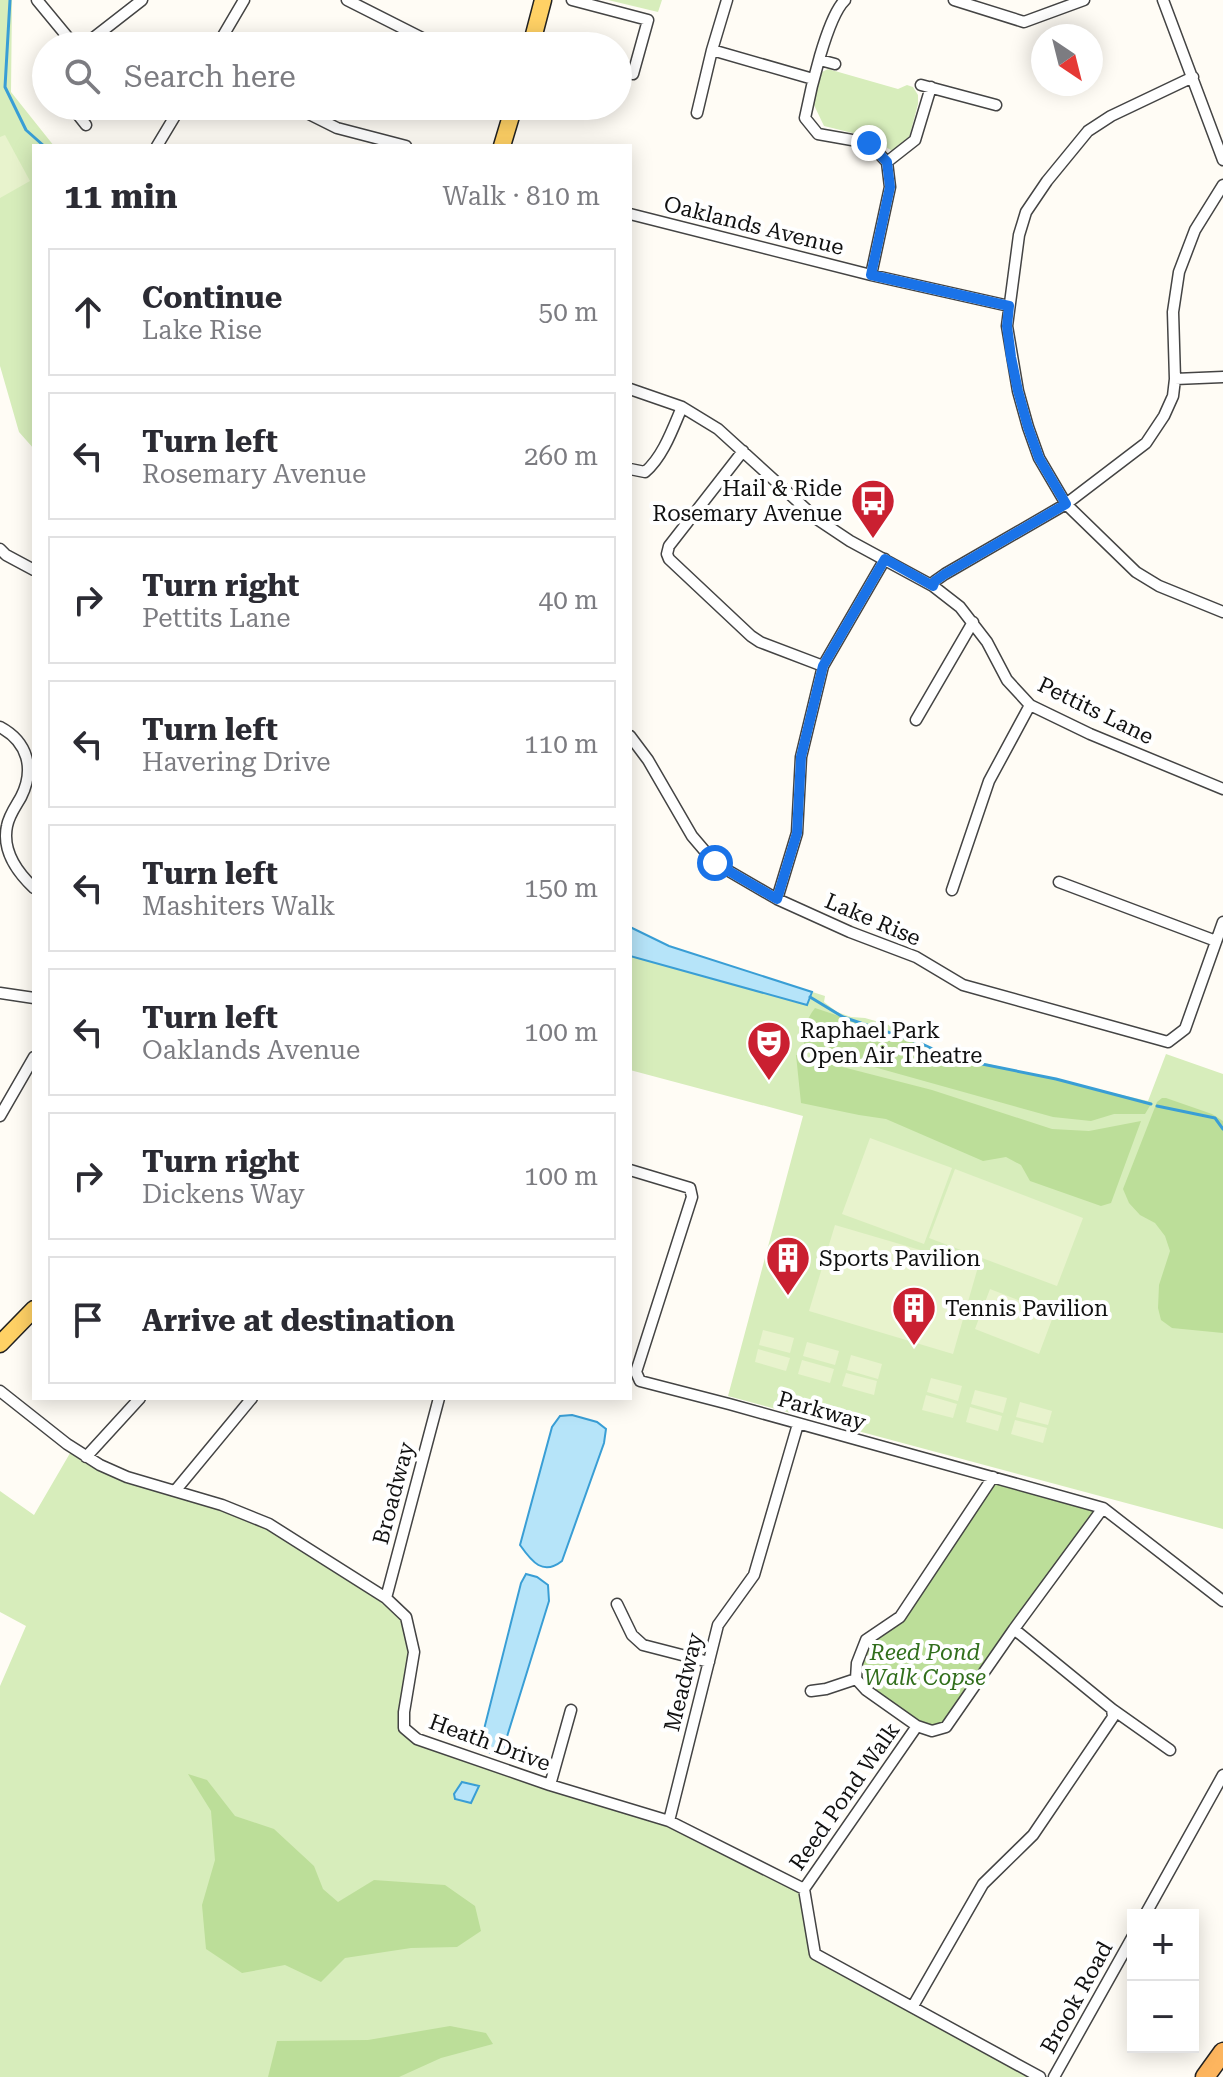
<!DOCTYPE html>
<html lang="en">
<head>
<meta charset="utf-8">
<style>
	body { margin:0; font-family:"Roboto Serif",serif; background:#f2f2f3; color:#2b2b33 }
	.controls { position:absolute; right:24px; bottom:24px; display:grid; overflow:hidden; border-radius:0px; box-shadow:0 4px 20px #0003 }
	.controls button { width:72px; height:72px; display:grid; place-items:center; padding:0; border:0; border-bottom:2px solid #e1e1e2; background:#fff; color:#2b2b33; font:40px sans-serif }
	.compass { position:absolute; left:1031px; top:24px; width:72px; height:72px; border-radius:50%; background:#fff; box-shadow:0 4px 20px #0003; rotate:145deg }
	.stop { position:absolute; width:24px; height:24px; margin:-18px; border:6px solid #1a73e8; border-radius:50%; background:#fff }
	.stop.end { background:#1a73e8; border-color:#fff; box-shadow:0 2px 8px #0008 }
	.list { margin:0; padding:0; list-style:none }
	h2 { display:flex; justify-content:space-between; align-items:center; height:104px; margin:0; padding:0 32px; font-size:34px }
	h2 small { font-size:26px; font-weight:400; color:#7c7c81 }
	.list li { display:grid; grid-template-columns:52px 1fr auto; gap:24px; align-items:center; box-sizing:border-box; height:128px; margin:0 16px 16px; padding:0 16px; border:2px solid #e1e1e2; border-radius:0px }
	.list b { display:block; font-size:30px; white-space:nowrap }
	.list p { margin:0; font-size:26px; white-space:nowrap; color:#7c7c81 }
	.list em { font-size:26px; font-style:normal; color:#7c7c81 }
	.icon { flex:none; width:44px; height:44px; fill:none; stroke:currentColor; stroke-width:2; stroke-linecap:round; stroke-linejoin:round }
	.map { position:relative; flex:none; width:1223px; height:2077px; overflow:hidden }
	.search { position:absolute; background:#fff; box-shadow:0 4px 20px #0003; left:32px; top:32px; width:600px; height:88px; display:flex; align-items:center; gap:20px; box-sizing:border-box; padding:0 28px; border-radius:44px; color:#7c7c81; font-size:30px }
	.panel { position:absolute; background:#fff; box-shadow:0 4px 20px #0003; left:32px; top:144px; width:600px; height:1256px; border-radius:0px }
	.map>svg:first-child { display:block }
</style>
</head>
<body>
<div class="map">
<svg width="1223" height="2077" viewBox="0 0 1223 2077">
	<rect width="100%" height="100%" fill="#fffcf5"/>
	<!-- green -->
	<path fill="#d7edbb" d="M0,0H12L11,92L54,146H34V449L19,432L0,366Z
		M608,0H662L658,12Z
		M828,69L898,89L907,85L913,87L918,95V104L908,142L894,152L869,137L824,126L813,103L822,72Z
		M630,927L669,946L825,996L824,1002L837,1012L851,1017L865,1018L896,1027L919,1042L954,1056L1148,1101L1166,1054L1223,1074V1529L728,1396L803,1116L630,1070Z
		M73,1448L127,1477L269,1524L406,1617L414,1652L404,1728L417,1739L669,1821L804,1889L815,1954L1040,2077H0V1686L26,1626L0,1612V1491L34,1515Z"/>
	<!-- forest -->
	<path fill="#bcde99" d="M815,1008L920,1043L952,1058L1056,1079L1151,1104L1145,1114H1114L1091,1121L1053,1117L806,1048C799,1037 807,1018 815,1008Z
		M796,1055L932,1090L1052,1129L1089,1131L1141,1121L1111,1203L1101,1206L1030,1181L1021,1165L1006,1157L983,1161L886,1119L859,1115L801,1103Z
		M1162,1098H1166L1212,1114L1223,1121V1333L1172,1328L1161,1320L1158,1308L1159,1285L1170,1251L1165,1236L1155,1223L1140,1215L1129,1203L1123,1189L1157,1102Z
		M993,1477L1103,1508L958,1712L932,1731L856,1679L866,1640L900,1617Z
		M188,1774L207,1780L235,1816L274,1829L314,1866L323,1889L338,1902L374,1880L445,1885L475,1906L481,1931L457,1947L411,1948L345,1958L321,1982L285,1965L242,1973L206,1949L202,1905L215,1860L211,1811Z
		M450,2026L486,2033L493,2044L441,2058L399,2077H268L277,2041L368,2040Z"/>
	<!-- pitch -->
	<path fill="#e8f3cd" d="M5,135L30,181L0,198V137Z
		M870,1138L952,1168L924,1244L842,1214Z
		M955,1169L1083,1218L1057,1286L929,1238Z
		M835,1225L978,1267L953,1354L809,1311Z
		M990,1289L1054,1314L1039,1354L975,1329Z
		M763,1330L794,1338L790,1353L759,1345Z
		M807,1342L839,1351L835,1365L803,1356Z
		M758,1349L790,1358L786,1371L755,1362Z
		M851,1355L882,1364L878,1379L847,1370Z
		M802,1360L834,1369L830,1383L798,1374Z
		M846,1373L877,1381L874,1395L842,1386Z
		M931,1378L962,1386L958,1401L927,1392Z
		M975,1390L1007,1398L1003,1413L971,1404Z
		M926,1395L957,1404L953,1418L922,1410Z
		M1020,1402L1052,1411L1048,1425L1016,1417Z
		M970,1407L1002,1416L998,1431L966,1422Z
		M1015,1420L1047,1428L1043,1443L1011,1434Z"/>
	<!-- water -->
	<path fill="#b6e4f9" stroke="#399ed5" stroke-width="2" d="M630,927L669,946L812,992L807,1005L630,956Z
		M572,1415L597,1422L606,1429L604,1443L562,1561C543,1576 532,1562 520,1545L552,1427L560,1416Z
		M526,1574L537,1577L548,1585L549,1601L501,1756L479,1749L521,1583Z
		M462,1782L479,1786L471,1803L455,1799L454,1794Z"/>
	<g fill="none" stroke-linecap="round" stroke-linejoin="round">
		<!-- stream -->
		<path stroke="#399ed5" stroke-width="3" d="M10,0L5,87L26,130L44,146
			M810,997L843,1017L920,1043L952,1058L1056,1079L1151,1104
			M1157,1106L1215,1118L1223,1129"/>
		<!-- minor casing -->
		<g stroke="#444" stroke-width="13">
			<path id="minor" d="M37,0L75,46
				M347,0L438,46
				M572,0L648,20L633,74L618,70
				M845,0C827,17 810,92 805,118L818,134L869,143L887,162L890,187L871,275
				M954,0L1024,22L1084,0
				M1163,0L1223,160
				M83,46L142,0
				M217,46L244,0
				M712,50L813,79
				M820,60L835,64
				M1193,77L1111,116L1088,131L1047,181L1026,212L1019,235L1007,326L1018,391L1028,427L1039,458L1066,504L1136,572L1159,586L1223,612
				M921,85L996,105
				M71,106L86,125
				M293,106L337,128L406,146
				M697,113L712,50L727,0
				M157,146L181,106
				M887,162L915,140L931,87
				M630,214L871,275L1009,306
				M1175,379L1223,377
				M630,389L682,407L718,429L817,519L850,541L933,586L960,607L987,642L1007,680L1030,705L1090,734L1223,789
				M743,451L669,546L667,554L669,559L751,636L760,642L823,666
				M630,469L645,472C663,457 673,428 682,407
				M0,549L6,555L34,570
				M933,586L935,581L945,574L1066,504L1146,443L1164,416L1173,396L1175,379L1173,312L1179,272L1195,230L1223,185
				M916,720L973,622
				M0,727C28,742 35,769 21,797C16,806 9,815 7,826C2,850 17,872 34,888
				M630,736L648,760L692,836L715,863L777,899L850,932L916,957L963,985L1168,1042L1185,1029L1223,922
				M1059,882L1216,941
				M952,890L989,781L1030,705
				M777,899L797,833L801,757L823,666L885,559
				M0,993L34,998
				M0,1116L34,1057
				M630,1170L690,1188L692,1197L636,1372L640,1381L729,1404L1103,1508L1223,1601
				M0,1391L67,1444L100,1465L127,1477L222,1505L269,1524L386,1598L406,1617L414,1652L404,1712V1728L417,1739L550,1785L669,1821L804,1889L815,1954L1040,2077
				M86,1457L140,1398
				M175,1491L252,1398
				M386,1598L439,1398
				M617,1604L632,1635L643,1645L709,1662
				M1014,1629L1112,1709L1170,1750
				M811,1691L826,1689L856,1679
				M917,1726L866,1690L856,1679L857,1663L866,1640L900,1617L993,1477
				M550,1785L571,1710
				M669,1821L718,1625L754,1575L798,1424
				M804,1889L917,1726L932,1731L946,1727L1014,1629L1103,1508
				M1145,1915L1223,1775
				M913,2006L983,1884L1033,1835L1113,1717L1112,1709
				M1054,2077L1133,1936"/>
		</g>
		<!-- primary casing -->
		<g stroke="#222" stroke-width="19">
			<path id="primary" d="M531,46L543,0
				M502,146L514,106
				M0,1344L34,1309"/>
		</g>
		<!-- trunk casing -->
		<g stroke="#222" stroke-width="21">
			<path id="trunk" d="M1205,2077L1223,2052"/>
		</g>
		<!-- minor -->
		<use href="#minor" stroke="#fff" stroke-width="10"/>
		<!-- primary -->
		<use href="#primary" stroke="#ffd165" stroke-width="16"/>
		<!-- trunk -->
		<use href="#trunk" stroke="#fdb55e" stroke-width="18"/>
	</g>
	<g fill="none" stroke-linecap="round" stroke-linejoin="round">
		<!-- route -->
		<path stroke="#1a73e8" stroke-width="10" d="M715,863L777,899L797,833L801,757L823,666L885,559L933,586L935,581L945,574L1066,504L1039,458L1028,427L1018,391L1011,357L1007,326L1009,306L871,275L890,187L887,162L869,143"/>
	</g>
	<!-- icons -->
	<defs>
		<g id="bus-pin" transform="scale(2.3)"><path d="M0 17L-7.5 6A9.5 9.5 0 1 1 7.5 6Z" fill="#ca2031" stroke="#fff"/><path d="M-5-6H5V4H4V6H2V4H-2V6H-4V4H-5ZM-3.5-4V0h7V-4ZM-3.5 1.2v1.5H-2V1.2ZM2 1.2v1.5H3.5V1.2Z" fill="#fff"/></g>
		<g id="theatre-pin" transform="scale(2.3)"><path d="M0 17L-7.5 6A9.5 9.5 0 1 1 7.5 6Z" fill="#ca2031" stroke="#fff"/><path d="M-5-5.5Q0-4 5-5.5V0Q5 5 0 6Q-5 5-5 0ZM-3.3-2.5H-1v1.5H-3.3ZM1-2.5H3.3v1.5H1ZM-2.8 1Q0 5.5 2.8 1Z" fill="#fff"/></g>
		<g id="building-pin" transform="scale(2.3)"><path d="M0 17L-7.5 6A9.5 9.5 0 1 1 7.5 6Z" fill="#ca2031" stroke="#fff"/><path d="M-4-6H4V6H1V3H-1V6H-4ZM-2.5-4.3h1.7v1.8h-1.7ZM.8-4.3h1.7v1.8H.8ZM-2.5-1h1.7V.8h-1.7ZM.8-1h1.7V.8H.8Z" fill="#fff"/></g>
	</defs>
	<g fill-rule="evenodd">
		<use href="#bus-pin" x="873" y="501"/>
		<use href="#theatre-pin" x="769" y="1043"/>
		<use href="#building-pin" x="788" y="1258"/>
		<use href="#building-pin" x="914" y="1308"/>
	</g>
	<g text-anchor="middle" stroke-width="8" stroke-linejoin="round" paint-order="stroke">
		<!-- street labels -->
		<g font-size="22" fill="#111" stroke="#fff">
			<text transform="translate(754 225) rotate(14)" y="8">Oaklands Avenue</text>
			<text transform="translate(1096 710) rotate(26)" y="8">Pettits Lane</text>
			<text transform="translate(873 919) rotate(23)" y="8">Lake Rise</text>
			<text transform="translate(822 1410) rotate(16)" y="8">Parkway</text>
			<text transform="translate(393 1493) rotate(-75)" y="8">Broadway</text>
			<text transform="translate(683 1682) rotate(-76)" y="8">Meadway</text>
			<text transform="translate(490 1742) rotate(20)" y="8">Heath Drive</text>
			<text transform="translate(844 1796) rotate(-55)" y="8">Reed Pond Walk</text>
			<text transform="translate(1076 1997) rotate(-61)" y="8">Brook Road</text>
		</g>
		<!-- poi labels -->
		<g font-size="22" fill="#111" stroke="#fff" text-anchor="start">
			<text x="842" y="496" text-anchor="end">Hail &amp; Ride<tspan x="842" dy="25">Rosemary Avenue</tspan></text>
			<text x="800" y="1038">Raphael Park<tspan x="800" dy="25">Open Air Theatre</tspan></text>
			<text x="819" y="1266">Sports Pavilion</text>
			<text x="945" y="1316">Tennis Pavilion</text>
		</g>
		<!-- park labels -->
		<g font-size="22" font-style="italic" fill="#316e1c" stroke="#fff">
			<text x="925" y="1660">Reed Pond<tspan x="925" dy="25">Walk Copse</tspan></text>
		</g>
	</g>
</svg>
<div class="controls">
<button>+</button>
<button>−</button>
</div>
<svg class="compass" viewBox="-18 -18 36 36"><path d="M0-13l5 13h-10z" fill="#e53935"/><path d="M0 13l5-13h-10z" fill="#7c7c81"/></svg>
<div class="stop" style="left:715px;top:863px"></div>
<div class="stop end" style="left:869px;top:143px"></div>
<div class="search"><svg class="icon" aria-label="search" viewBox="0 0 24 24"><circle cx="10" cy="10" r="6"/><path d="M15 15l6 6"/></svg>Search here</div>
<section class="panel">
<h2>11 min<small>Walk · 810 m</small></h2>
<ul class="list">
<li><svg class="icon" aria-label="ahead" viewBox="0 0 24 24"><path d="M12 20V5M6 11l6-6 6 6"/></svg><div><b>Continue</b><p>Lake Rise</p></div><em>50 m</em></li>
<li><svg class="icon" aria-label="left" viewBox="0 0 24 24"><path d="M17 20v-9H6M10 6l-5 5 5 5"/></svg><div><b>Turn left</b><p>Rosemary Avenue</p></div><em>260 m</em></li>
<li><svg class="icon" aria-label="right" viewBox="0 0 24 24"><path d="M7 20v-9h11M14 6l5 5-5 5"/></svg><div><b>Turn right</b><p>Pettits Lane</p></div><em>40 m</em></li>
<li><svg class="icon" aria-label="left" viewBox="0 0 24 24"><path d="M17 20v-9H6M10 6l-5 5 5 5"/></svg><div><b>Turn left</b><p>Havering Drive</p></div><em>110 m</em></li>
<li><svg class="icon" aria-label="left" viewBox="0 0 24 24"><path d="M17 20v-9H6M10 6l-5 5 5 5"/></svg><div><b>Turn left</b><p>Mashiters Walk</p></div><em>150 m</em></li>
<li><svg class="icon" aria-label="left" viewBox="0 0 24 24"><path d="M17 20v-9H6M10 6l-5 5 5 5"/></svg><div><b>Turn left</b><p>Oaklands Avenue</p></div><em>100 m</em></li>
<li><svg class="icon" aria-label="right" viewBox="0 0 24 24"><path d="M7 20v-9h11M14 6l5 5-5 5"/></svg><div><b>Turn right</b><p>Dickens Way</p></div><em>100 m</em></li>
<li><svg class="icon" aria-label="arrive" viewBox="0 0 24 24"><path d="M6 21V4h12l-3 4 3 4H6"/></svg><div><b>Arrive at destination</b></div></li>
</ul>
</section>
</div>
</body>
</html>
